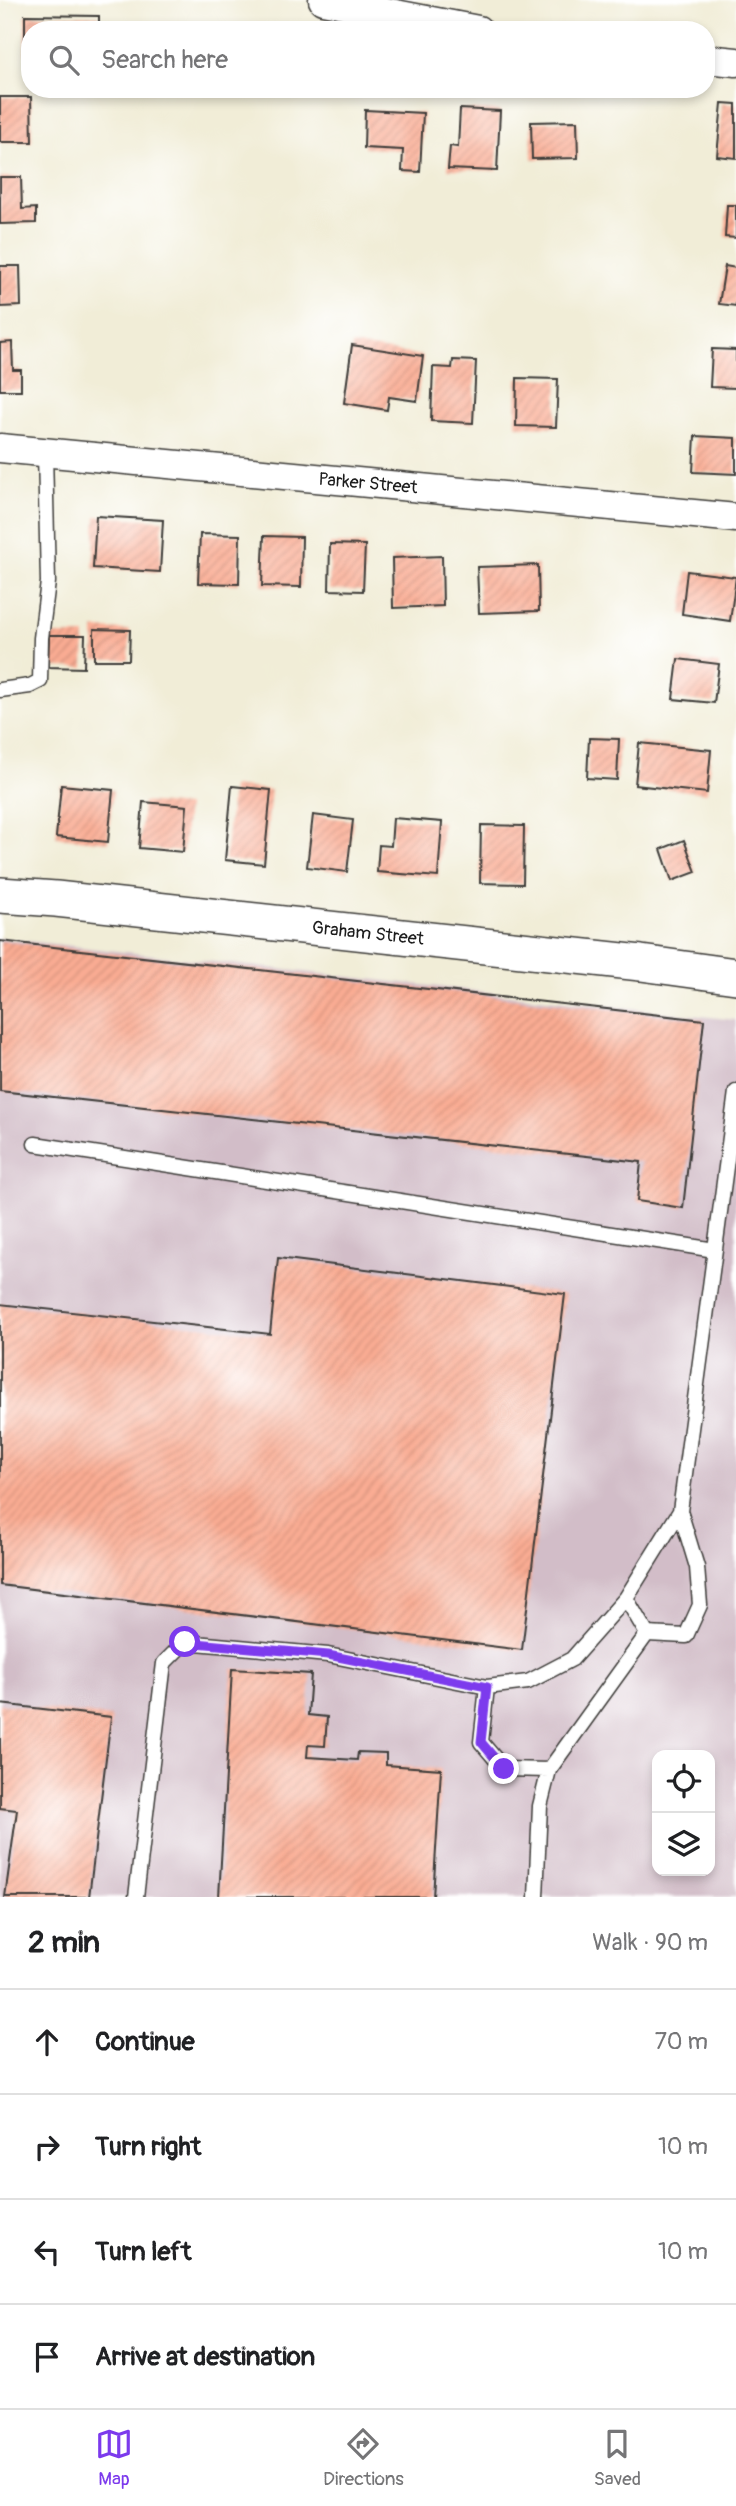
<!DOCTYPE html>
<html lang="en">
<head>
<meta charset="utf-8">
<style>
	body { margin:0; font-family:Pangolin,sans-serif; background:#f2f2f2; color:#202124 }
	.controls { position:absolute; right:21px; bottom:21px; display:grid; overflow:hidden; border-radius:14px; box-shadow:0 4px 10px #0003 }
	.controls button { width:63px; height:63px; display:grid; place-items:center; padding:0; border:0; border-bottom:2px solid #e0e0e0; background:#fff; color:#202124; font:35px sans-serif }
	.stop { position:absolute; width:21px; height:21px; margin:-16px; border:5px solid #7c3aed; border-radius:50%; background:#fff }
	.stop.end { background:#7c3aed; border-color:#fff; box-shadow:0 2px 7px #0008 }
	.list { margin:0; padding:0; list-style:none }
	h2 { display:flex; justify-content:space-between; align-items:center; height:91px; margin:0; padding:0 28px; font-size:30px }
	h2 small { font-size:23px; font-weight:400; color:#757577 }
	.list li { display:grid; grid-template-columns:46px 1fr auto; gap:21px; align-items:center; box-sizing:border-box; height:105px; padding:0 28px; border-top:2px solid #e0e0e0 }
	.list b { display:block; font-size:26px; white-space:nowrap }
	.list em { font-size:23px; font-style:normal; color:#757577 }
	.icon { flex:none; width:38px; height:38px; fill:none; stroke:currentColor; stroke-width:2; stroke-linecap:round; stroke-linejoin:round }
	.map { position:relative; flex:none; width:736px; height:1897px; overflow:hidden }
	.search { position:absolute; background:#fff; box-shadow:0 4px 10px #0003; left:21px; right:21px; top:21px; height:77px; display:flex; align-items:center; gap:18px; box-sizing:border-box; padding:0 24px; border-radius:28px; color:#757577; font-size:26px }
	.sheet { height:511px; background:#fff }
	nav { display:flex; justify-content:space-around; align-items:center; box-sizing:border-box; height:98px; border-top:2px solid #e0e0e0; background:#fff; font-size:19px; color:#757577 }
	nav a { display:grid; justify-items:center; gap:4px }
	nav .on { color:#7c3aed }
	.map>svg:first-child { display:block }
</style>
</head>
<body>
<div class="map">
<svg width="736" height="1897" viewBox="0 0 736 1897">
	<defs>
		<pattern id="building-hatch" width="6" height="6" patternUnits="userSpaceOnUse" patternTransform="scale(1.75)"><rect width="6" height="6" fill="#faac93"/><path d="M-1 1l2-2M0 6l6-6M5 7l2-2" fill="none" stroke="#d6937e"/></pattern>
	</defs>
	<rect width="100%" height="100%" fill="#fff"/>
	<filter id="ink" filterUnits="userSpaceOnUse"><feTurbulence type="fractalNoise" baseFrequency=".0143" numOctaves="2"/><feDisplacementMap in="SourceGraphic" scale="14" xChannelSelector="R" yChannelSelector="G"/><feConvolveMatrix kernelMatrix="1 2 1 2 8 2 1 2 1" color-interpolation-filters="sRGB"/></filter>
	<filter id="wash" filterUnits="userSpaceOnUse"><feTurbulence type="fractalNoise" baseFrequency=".00686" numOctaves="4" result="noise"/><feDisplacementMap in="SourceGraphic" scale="28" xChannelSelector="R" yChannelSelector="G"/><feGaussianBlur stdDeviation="1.57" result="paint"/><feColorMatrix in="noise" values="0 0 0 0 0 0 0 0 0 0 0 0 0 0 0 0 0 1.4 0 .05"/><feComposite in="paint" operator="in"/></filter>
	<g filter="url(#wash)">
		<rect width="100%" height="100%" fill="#f1edd7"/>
		<!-- industrial -->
		<path fill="#d2bdc8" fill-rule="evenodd" d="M0,938L736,1020V1897H0ZM657,1755H710V1871H657Z"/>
		<g id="blocks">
			<!-- building -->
			<path fill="url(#building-hatch)" d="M25,15L99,16V30H30V55L25,54Z
				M0,97H31L32,142H0Z
				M722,103L736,104V158L717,156Z
				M460,109L500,111L497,171L448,169L450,146L458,147Z
				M365,110L423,113L420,172L402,171L403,150L364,148Z
				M577,121L578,158L532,159L531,122Z
				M0,177H21L22,209L36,208V223L0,224Z
				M727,205H736V238L725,237Z
				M0,266H20L21,306L0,307Z
				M725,266L736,268V306L719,304Z
				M12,342L13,370H21V390H0V343Z
				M352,345L423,356L417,401L389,397L387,410L344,403Z
				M712,349L736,350V388L710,387Z
				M453,360L476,361L473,423L431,421L433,367L452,368Z
				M517,378L558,379L556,427L516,426Z
				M695,436L736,438V474L693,472Z
				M96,516L163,520L160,572L93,568Z
				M200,534L240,535L239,584L198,583Z
				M264,536L302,537L301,587L262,586Z
				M330,544L365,545L363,591L329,590Z
				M442,556L443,606L393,608L392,558Z
				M538,565L539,611L479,613L477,567Z
				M687,571L736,577L730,621L682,614Z
				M94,629L130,630L129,660H94Z
				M49,635H85L84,668L48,667Z
				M678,659L719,664L714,703L673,699Z
				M589,738L619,739L617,780L587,778Z
				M639,743L711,750L707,793L635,785Z
				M61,785L113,790L108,842L56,837Z
				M232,786L271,790L264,864L225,860Z
				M143,802L187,806L183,852L139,848Z
				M313,815L353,820L347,872L307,867Z
				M393,818L442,822L438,877L377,872L379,845L391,846Z
				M481,825L524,826L523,884L480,883Z
				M684,840L696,872L672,881L661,849Z
				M0,941L704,1020L683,1208L637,1201L641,1162L0,1091Z
				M278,1258L565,1294L522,1650L0,1585V1304L270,1334Z
				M232,1669L311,1674L308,1715L327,1717L325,1746L308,1745L307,1757L357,1760L358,1752L386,1753V1765L441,1769L433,1897H219Z
				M0,1704L111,1717L89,1897H5L17,1810L0,1808Z"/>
		</g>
	</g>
	<g filter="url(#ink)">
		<use href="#blocks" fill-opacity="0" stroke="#3c3b38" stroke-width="2"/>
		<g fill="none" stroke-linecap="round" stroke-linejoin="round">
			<!-- service casing -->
			<g stroke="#3c3b38" stroke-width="17">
				<path id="service" d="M0,690L30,686L40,681L41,638L48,582L45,452
					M35,1144L715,1250
					M626,1598L647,1634L686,1636L700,1605L697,1567L680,1511
					M487,1687L481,1742L504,1769L549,1770
					M136,1897L164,1663L185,1642L328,1655L487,1687L528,1682L572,1659L626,1598L680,1511L736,1092
					M536,1897L540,1806L549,1770L647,1634"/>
			</g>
			<!-- minor casing -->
			<g stroke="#3c3b38" stroke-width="31">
				<path id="minor" d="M323,0L478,30
					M706,59L736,62
					M0,448L736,518"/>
			</g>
			<!-- tertiary casing -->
			<g stroke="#3c3b38" stroke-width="38">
				<path id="tertiary" d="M0,895L56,899L641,963L736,976"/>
			</g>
			<!-- service -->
			<use href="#service" stroke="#fff" stroke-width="14"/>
			<!-- minor -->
			<use href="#minor" stroke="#fff" stroke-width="28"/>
			<!-- tertiary -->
			<use href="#tertiary" stroke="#fff" stroke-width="35"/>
		</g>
	</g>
	<g fill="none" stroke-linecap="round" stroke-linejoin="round" filter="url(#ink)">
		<!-- route -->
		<path stroke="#7c3aed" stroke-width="9" d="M185,1642L328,1655L487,1687L481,1742L504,1769"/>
	</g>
	<g text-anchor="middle" stroke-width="7" stroke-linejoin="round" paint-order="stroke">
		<!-- street labels -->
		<g font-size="18" fill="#1c1c1c" stroke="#fff">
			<text transform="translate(368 483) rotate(5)" y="6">Parker Street</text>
			<text transform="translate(368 933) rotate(6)" y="6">Graham Street</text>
		</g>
	</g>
</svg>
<div class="controls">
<button><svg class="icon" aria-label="locate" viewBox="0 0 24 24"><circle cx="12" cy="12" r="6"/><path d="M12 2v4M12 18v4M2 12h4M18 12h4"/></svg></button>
<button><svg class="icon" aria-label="layers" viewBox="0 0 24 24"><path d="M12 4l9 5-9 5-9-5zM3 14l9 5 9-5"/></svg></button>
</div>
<div class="stop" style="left:185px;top:1642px"></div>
<div class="stop end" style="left:504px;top:1769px"></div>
<div class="search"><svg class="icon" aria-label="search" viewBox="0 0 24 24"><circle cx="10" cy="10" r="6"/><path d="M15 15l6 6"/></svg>Search here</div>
</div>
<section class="sheet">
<h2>2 min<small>Walk · 90 m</small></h2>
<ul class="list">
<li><svg class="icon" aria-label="ahead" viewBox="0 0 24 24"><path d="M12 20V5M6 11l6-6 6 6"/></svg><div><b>Continue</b></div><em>70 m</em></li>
<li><svg class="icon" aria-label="right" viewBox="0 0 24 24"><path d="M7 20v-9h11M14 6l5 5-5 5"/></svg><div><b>Turn right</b></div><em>10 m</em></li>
<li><svg class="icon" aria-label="left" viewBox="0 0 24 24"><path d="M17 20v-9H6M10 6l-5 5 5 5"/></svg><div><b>Turn left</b></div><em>10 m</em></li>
<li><svg class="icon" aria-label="arrive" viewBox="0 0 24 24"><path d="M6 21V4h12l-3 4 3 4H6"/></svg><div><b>Arrive at destination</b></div></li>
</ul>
</section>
<nav>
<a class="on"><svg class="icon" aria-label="map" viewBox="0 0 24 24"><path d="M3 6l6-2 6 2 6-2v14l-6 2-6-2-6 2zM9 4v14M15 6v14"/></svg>Map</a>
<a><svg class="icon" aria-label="directions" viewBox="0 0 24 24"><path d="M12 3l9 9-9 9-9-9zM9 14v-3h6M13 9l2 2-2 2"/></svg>Directions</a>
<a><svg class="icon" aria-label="saved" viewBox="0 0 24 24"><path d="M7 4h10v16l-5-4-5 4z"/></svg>Saved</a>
</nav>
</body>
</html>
